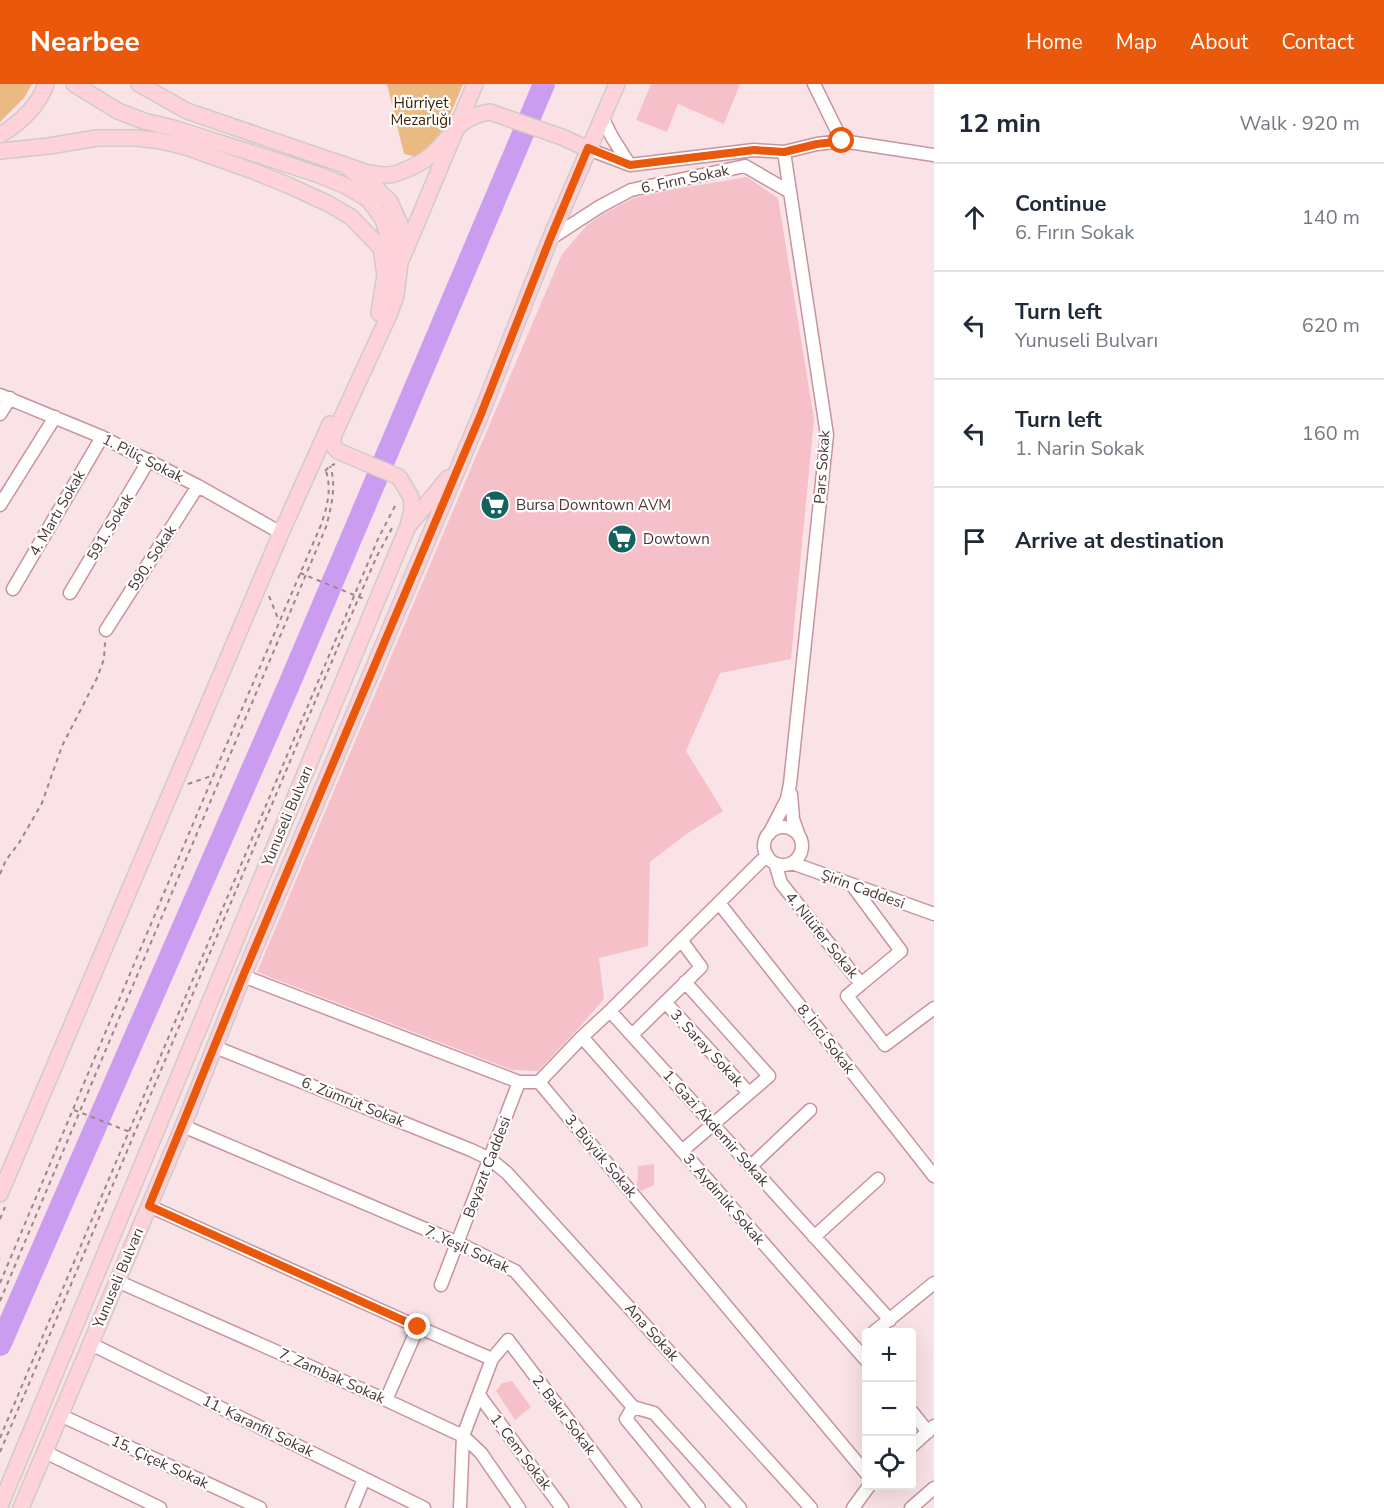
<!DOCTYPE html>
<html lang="en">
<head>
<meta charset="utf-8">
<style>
	body { margin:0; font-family:"Nunito Sans",sans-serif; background:#f2f2f3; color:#1f2937 }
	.controls { position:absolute; right:18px; bottom:18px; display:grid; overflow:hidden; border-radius:6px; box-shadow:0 6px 24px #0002 }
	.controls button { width:54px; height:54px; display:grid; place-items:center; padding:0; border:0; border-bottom:2px solid #e0e1e3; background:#fff; color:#1f2937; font:30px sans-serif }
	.stop { position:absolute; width:18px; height:18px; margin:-14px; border:4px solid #ea580c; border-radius:50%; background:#fff }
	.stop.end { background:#ea580c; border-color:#fff; box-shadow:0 2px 6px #0008 }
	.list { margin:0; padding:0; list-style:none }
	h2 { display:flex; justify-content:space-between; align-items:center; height:78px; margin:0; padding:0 24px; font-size:26px }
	h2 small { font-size:20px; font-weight:400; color:#747a83 }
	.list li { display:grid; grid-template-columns:39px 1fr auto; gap:18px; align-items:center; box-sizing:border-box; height:108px; padding:0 24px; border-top:2px solid #e0e1e3 }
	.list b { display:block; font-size:22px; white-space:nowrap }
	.list p { margin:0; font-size:20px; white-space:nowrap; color:#747a83 }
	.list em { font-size:20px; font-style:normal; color:#747a83 }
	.icon { flex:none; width:33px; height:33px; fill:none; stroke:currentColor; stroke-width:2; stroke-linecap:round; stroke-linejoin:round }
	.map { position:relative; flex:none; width:934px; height:1424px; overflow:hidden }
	header { display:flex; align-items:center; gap:36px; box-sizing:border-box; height:84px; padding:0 30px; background:#ea580c; color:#fff }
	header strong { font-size:28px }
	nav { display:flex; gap:33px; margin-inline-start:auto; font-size:21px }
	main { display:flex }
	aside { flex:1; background:#fff }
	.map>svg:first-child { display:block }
</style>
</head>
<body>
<header>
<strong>Nearbee</strong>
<nav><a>Home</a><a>Map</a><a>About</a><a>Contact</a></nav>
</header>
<main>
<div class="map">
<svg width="934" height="1424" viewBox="0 0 934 1424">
	<rect width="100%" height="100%" fill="#fae3e6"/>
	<!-- green -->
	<path fill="#ebb982" d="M0,0H32L24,14L0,38Z
		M387,0H463C455,19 437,69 414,72C413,72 405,70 404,70Z"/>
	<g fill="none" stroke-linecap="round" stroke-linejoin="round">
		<!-- river -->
		<path stroke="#cb9df0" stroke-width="22" d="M0,1261L288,603L544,0"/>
	</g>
	<!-- building -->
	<path fill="#f5c0c8" d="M651,0H740L724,40L678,20L667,48L636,36Z
		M747,93L778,114L814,335L791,575L720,589L686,667L723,727L685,751L650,778L648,862L599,874L604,915L578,945L538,987L512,986L257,888L562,170L587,141L603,130L634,114L675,105Z
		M654,1080V1101L641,1107L637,1102L638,1082Z
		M512,1297L531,1323L515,1336L496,1307L502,1299Z"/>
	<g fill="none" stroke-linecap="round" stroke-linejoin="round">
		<!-- minor casing -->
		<g stroke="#c7949c" stroke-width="15">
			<path id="minor" d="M814,0L842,57
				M602,33L612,53L629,80
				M588,65L630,81L754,66L784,68L817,60L842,57L934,71
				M550,155L599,123L631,106L745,82L790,108
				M0,311L102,353L198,402L281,449
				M0,330L10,314
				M0,421L55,333
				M13,505L102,353
				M70,509L149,376
				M106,546L198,402
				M791,710L793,735L799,752
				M764 762a19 19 0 1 1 38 0a19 19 0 1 1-38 0Z
				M769,750L787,715L790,700L827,351L784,68
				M775,779L781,799L861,900L901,867L852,801
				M792,779L934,830
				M719,819L934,1092
				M243,892L519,998H539L866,1389
				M861,900L847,912L885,961L934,924
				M665,918L749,1009
				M610,927L767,771
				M632,951L701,883L681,856
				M582,953L866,1276
				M215,963L471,1066L490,1075L507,1089L811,1424
				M539,998L582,953L610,927L890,1236
				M183,1042L458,1159L515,1187L633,1323L654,1329L740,1424
				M682,1067L769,992L685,898
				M751,1082L810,1026
				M149,1122L418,1243L492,1275
				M814,1153L878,1095
				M117,1197L386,1316L463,1352L481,1369L519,1424
				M441,1201L519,998
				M874,1248L934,1199
				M91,1260L424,1424
				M479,1311L562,1424
				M386,1316L418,1243
				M633,1323L626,1335L699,1424
				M912,1328L928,1348
				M60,1331L260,1424
				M912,1362L934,1342
				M45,1368L160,1424
				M352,1424L364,1395
				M460,1424L463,1352L492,1275L508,1256L635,1424
				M853,1424L869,1402
				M911,1424L934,1404"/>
		</g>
		<!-- major casing -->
		<g stroke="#d0cacb" stroke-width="18">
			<path id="major" d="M74,0L118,27L144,37L173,44L271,75L319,91L346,102L368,115L383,135L389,156L392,176
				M139,0L187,27L368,89C374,90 381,91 387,91C398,91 422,79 430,72C452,53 457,33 490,28L562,53L588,65
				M0,51C20,39 38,23 46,0
				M0,67L49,62L97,54H137L161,57L186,63L253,87L290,102L327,119L351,133L381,164L385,191L379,229
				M403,172L475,0
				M410,440L448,394
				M0,1110L281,449L330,340
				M0,1422L408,442L412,426L411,413L399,393L338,367C330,360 333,354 336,346L389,231L396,212L400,179V140L390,118L378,106L343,80
				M21,1424L183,1042L243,892L481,330L550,155L617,0"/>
		</g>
		<!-- path -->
		<path stroke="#9b8588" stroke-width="2" stroke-dasharray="4.5 4.5" stroke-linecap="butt" d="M325,387L330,382L335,380
			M300,489L364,515
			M269,512L279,537
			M188,700L214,691
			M0,790L6,776L19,759L42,719L62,662L97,594L104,575L105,558
			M74,1026L135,1050
			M0,1135L5,1123
			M0,1199L214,690L321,441C327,423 332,406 326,387
			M0,1217L326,443C331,424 337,401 330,382
			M0,1354L378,455L397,418
			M0,1368C121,1084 239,798 359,513L377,472L392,444"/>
		<!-- minor -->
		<use href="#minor" stroke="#fff" stroke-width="12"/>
		<!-- major -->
		<use href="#major" stroke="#fdd3d9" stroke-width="15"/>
	</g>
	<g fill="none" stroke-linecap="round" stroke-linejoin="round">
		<!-- route -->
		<path stroke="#ea580c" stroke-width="8" d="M418,1243L149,1122L243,892L481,330L550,155L588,64L630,81L754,66L784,68L817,60L842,57"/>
	</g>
	<!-- icons -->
	<defs>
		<g id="supermarket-disc" transform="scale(1.5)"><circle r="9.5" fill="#14625e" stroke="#fff"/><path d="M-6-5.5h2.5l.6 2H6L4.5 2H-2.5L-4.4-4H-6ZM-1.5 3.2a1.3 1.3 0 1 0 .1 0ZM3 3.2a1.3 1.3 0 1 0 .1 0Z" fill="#fff"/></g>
	</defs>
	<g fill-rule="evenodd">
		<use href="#supermarket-disc" x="495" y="421"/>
		<use href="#supermarket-disc" x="622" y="455"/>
	</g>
	<g text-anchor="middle" stroke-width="4.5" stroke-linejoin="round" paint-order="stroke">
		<!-- park labels -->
		<g font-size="15" fill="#3d2300" stroke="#fff">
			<text x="421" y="24">Hürriyet<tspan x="421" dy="17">Mezarlığı</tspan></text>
		</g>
		<!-- street labels -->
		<g font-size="15" fill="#4a3538" stroke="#fff">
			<text transform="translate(685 95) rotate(-12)" y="5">6. Fırın Sokak</text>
			<text transform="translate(143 374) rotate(27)" y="5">1. Piliç Sokak</text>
			<text transform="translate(822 383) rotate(-86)" y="5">Pars Sokak</text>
			<text transform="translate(57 429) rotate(-60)" y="5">4. Martı Sokak</text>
			<text transform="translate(110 443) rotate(-59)" y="5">591. Sokak</text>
			<text transform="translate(152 474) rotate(-57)" y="5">590. Sokak</text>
			<text transform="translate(287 732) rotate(-67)" y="5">Yunuseli Bulvarı</text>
			<text transform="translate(863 805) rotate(20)" y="5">Şirin Caddesi</text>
			<text transform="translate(822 851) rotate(51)" y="5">4. Nilüfer Sokak</text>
			<text transform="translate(826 955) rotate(52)" y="5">8. İnci Sokak</text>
			<text transform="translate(707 964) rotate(47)" y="5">3. Saray Sokak</text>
			<text transform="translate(353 1018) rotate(22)" y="5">6. Zümrüt Sokak</text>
			<text transform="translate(716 1044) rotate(48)" y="5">1. Gazi Akdemir Sokak</text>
			<text transform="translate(601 1072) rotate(50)" y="5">3. Büyük Sokak</text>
			<text transform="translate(487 1083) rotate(-69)" y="5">Beyazıt Caddesi</text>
			<text transform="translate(724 1115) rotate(49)" y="5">3. Aydınlık Sokak</text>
			<text transform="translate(467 1165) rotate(25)" y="5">7. Yeşil Sokak</text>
			<text transform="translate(118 1194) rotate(-67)" y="5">Yunuseli Bulvarı</text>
			<text transform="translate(652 1248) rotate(48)" y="5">Ana Sokak</text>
			<text transform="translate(332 1292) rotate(24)" y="5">7. Zambak Sokak</text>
			<text transform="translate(564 1331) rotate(53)" y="5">2. Bakır Sokak</text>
			<text transform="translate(258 1342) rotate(26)" y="5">11. Karanfil Sokak</text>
			<text transform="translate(521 1368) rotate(53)" y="5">1. Cem Sokak</text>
			<text transform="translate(160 1378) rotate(25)" y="5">15. Çiçek Sokak</text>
		</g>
		<!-- poi labels -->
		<g font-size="15" fill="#4a3538" stroke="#fff" text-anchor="start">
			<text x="516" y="426">Bursa Downtown AVM</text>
			<text x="643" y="460">Dowtown</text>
		</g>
	</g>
</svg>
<div class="controls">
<button>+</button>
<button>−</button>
<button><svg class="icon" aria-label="locate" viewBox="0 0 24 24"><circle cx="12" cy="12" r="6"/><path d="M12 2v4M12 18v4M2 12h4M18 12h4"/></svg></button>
</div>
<div class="stop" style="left:842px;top:57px"></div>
<div class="stop end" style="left:418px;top:1243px"></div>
</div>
<aside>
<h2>12 min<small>Walk · 920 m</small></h2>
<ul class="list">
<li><svg class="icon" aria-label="ahead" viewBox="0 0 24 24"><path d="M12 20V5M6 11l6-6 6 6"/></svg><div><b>Continue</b><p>6. Fırın Sokak</p></div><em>140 m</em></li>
<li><svg class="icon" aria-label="left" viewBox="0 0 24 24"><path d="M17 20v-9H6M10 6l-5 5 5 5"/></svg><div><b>Turn left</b><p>Yunuseli Bulvarı</p></div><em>620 m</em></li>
<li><svg class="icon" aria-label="left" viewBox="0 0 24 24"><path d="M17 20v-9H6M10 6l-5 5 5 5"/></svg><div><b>Turn left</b><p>1. Narin Sokak</p></div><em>160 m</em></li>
<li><svg class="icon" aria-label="arrive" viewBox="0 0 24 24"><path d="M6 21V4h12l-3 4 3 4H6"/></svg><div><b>Arrive at destination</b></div></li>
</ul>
</aside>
</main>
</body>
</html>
